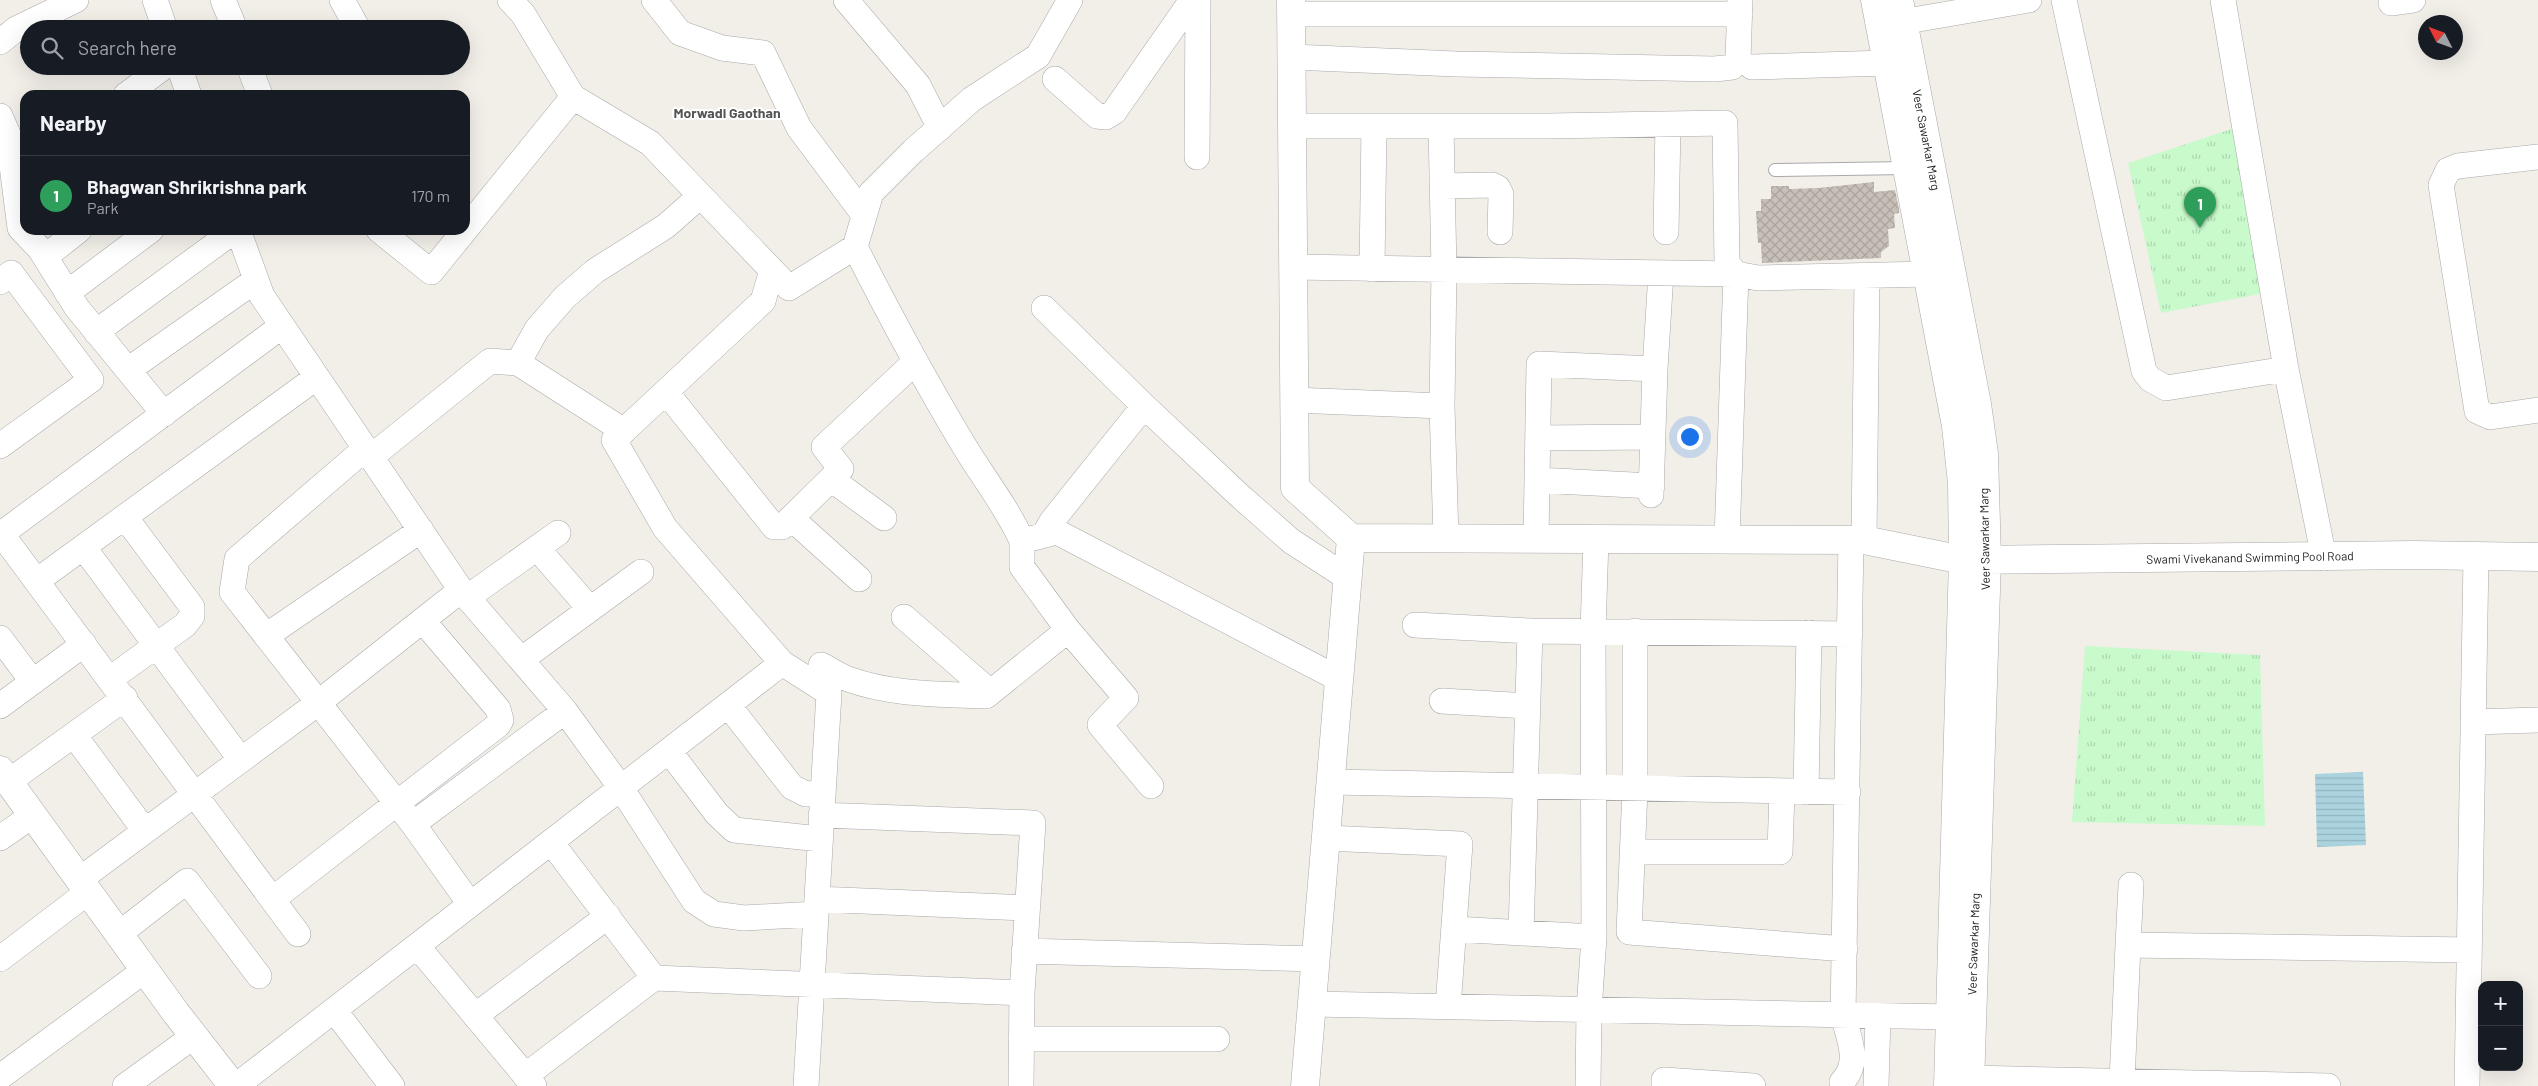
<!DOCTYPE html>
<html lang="en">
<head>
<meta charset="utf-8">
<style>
	body { margin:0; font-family:Barlow,sans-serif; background:#242831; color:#f1f3f6 }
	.controls { position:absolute; right:15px; bottom:15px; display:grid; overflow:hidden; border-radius:10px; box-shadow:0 5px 20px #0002 }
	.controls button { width:45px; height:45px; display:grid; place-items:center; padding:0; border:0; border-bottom:1px solid #363941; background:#171b24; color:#f1f3f6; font:25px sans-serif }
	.compass { position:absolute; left:2418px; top:15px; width:45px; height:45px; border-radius:50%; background:#171b24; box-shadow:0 5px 20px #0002; rotate:312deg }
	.you { position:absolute; left:1689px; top:436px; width:18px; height:18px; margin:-12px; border:4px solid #fff; border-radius:50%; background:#1a73e8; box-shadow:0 0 0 8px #1a73e833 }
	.badge { display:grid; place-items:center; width:32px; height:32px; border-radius:50%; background:#2563eb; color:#fff; font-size:16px; font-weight:700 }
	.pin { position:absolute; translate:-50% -41px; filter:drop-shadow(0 1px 2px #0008) }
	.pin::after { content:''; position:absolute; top:26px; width:18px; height:15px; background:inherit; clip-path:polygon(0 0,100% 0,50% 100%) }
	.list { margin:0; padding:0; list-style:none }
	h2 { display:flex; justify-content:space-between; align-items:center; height:65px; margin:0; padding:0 20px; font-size:21px }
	h2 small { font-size:16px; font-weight:400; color:#9ea1a6 }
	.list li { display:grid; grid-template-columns:32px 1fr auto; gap:15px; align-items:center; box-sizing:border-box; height:80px; padding:0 20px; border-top:1px solid #363941 }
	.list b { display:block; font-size:19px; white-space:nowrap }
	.list p { margin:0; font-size:16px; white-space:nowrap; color:#9ea1a6 }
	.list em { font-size:16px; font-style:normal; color:#9ea1a6 }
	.icon { flex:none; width:28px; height:28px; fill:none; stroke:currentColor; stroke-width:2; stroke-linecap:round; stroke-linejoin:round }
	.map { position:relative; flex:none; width:2538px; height:1086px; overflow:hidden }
	.search { position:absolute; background:#171b24; box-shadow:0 5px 20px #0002; left:20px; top:20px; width:450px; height:55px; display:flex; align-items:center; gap:12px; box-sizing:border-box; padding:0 18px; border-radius:28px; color:#9ea1a6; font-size:19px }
	.panel { position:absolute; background:#171b24; box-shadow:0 5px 20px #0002; left:20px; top:90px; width:450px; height:145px; border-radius:15px }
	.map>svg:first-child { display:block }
</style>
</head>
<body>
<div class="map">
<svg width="2538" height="1086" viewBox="0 0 2538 1086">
	<defs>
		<pattern id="park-tufts" width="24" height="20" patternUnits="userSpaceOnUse" patternTransform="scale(1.25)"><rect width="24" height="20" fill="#c8facc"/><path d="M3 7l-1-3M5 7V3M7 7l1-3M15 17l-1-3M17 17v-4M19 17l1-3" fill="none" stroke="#acd6af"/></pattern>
		<pattern id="water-rules" width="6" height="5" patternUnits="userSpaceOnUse" patternTransform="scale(1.25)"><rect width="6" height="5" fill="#aad3df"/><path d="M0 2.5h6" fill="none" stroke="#92b5bf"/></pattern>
		<pattern id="building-cross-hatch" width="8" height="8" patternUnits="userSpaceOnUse" patternTransform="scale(1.25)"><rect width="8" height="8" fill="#c7bfb8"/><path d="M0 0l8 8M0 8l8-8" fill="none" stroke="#aba49e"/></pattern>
	</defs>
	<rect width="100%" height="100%" fill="#f2efe9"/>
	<!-- park -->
	<path fill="url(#park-tufts)" d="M2244,125L2265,293L2161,313L2128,163Z
		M2085,646L2260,655L2265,826L2072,822Z"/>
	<!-- water -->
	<path fill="url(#water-rules)" d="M2363,772L2366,845L2317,847L2315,774Z"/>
	<!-- building -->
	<path fill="url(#building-cross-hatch)" d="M1874,182V192L1895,190L1899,209V213L1894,214L1895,228L1888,229L1889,246L1881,252V258L1762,263L1761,243H1758L1756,211H1761V199H1771V186H1789V189L1819,188Z"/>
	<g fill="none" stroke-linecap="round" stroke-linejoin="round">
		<!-- service casing -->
		<g stroke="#a9a9a9" stroke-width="14">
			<path id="service" d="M1775,170L1907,168"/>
		</g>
		<!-- minor casing -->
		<g stroke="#a9a9a9" stroke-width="26">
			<path id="minor" d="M155,0L165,29
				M223,0L235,29
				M342,0L358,29
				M510,0L523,14L573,97L650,143L789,288L855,247
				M654,0L680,33L722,48L763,53L799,128L864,215
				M846,0L918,85L940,128
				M1070,0L1038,56L972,99L913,151L871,193L855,247C889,314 924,379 963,444C982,476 1007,507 1022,541L1057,532L1339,679
				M2064,0L2144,371L2150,379L2166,388L2286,369
				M2223,0L2286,369L2324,558
				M2391,3L2413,0
				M1291,14H1740
				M1884,25L2029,0
				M0,42L16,29L76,0
				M1292,57L1456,64L1715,69L1732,67L1738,60L1740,0
				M179,66L189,95
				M249,66L260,95
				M1752,67L1887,63
				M1055,79L1097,116L1106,117L1114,112L1192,0
				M126,95L165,66
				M0,116L8,134L20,228L40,249L77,308L164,414
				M1292,126H1548L1725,123L1727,263L1736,274L1758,278L1928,274
				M1441,126L1444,270L1442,406
				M1197,157L1198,0
				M2538,157L2458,166L2448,170L2441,185L2477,411L2490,417L2538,410
				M1443,186L1492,185L1498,188L1501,194L1500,232
				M238,230L262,296L461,590L565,711L621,788L694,901L714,914L744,918L816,914
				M379,230L431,272L573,97
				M1666,232L1668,124
				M45,257L79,230
				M1293,267L1736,274L1727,540
				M1372,269L1374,126
				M772,270L763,301L614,440L665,528L782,663
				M0,282L11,273L91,380L0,446
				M67,293L151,230
				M1044,308L1141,403L1240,496L1291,541L1348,578
				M96,332L227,236
				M518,363L537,329L565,297L595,271L666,226L700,196
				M128,370L256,280
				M666,392L774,527H782L841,469L824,447L914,363
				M1294,400L1442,406L1446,538
				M1538,438L1653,437
				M366,448L237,559L232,592L413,824L470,904
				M371,457L490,361L518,363L624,431
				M831,479L884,518
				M1537,480L1652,486
				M1651,495L1655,369
				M791,518L859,579
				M0,532L298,934
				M0,535L282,326
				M1044,535L1052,521L1144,406
				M1536,539L1539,364L1655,369L1661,273
				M1864,540L1867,276
				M84,548L241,760
				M537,548L590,609
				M38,580L317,377
				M468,597L558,533
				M904,617L990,692
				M1415,625L1530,631L1850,634
				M1068,630L1126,698L1100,725L1151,786
				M1635,631V789L1629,932L1845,949
				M266,636L421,530
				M0,638L33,682
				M522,659L641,572
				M821,665C830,669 839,676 848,679C892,695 940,694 986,696L1068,630L1022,567V541
				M110,679L185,625L192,616V607L125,517
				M1442,701L1528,706
				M728,705L792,787L806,794L823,793
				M0,706L84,644
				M2473,722L2538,720
				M74,735L145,831
				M669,751L717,814L734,830L820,839
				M8,782L125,698
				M1331,782L1848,792
				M1806,792L1809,633
				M821,815L1033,823L1022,993
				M413,824L565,711
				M0,838L33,815
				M1326,838L1460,844L1448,1007
				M551,842L654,978L1022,993L1021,1086
				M1633,852H1780L1782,791
				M79,880L318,703L461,590
				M273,899L498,725L501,720L498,709L423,621
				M817,899L1027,908
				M1454,929L1594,937
				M1521,933L1530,631
				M119,934L187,881L259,976
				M2128,945L2131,885
				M417,946L534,1086
				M1024,951L1316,959
				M0,959L88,892
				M1312,1004L1950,1017
				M334,1010L392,1086
				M475,1016L608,916
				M1021,1039H1217
				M525,1076L654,978
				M0,1077L145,970
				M1970,1078L2328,1086
				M1842,1082C1861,1062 1849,1040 1843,1015L1851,540
				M2122,1082L2128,945L2469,950
				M125,1086L194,1036
				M236,1086L782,663L829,693L806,1086
				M1588,1086L1589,1010L1594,937L1593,631L1596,539
				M1664,1086V1080L1753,1086
				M1876,1086L1878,1016
				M2467,1086L2476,557"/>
		</g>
		<!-- tertiary casing -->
		<g stroke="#a9a9a9" stroke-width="29">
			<path id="tertiary" d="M1291,0L1295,488L1351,538L1864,540L1963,560L2414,555L2538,557
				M1875,0L1956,426L1962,483L1963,560L1948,1086
				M1899,0L1977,404L1984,454L1987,559L1970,1086
				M0,770L176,1013L233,1086
				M1305,1086L1351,538"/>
		</g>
		<!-- service -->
		<use href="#service" stroke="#fff" stroke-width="12"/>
		<!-- minor -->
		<use href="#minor" stroke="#fff" stroke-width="25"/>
		<!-- tertiary -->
		<use href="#tertiary" stroke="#fff" stroke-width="28"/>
	</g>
	<g text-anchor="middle" stroke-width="4" stroke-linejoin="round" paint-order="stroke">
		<!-- street labels -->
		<g font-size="12" fill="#222" stroke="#fff">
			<text transform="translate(1926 140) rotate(79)" y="4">Veer Sawarkar Marg</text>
			<text transform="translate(1985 539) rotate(-91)" y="4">Veer Sawarkar Marg</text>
			<text transform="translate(2250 558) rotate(-1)" y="4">Swami Vivekanand Swimming Pool Road</text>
			<text transform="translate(1974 944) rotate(-88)" y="4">Veer Sawarkar Marg</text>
		</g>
		<!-- neighbourhood labels -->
		<g font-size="14" font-weight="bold" fill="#555" stroke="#fff">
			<text x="727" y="118">Morwadi Gaothan</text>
		</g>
	</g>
</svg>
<div class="controls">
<button>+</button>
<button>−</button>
</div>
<svg class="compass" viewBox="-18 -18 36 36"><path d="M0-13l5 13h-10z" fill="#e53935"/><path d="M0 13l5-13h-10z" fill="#9ea1a6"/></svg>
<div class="you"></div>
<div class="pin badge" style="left:2200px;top:228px;background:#2e9e5b">1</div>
<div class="search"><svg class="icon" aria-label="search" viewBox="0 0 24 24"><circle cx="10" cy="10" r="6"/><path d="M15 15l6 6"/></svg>Search here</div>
<section class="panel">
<h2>Nearby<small></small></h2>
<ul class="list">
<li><span class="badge" style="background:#2e9e5b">1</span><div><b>Bhagwan Shrikrishna park</b><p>Park</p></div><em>170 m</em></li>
</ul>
</section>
</div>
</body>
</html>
